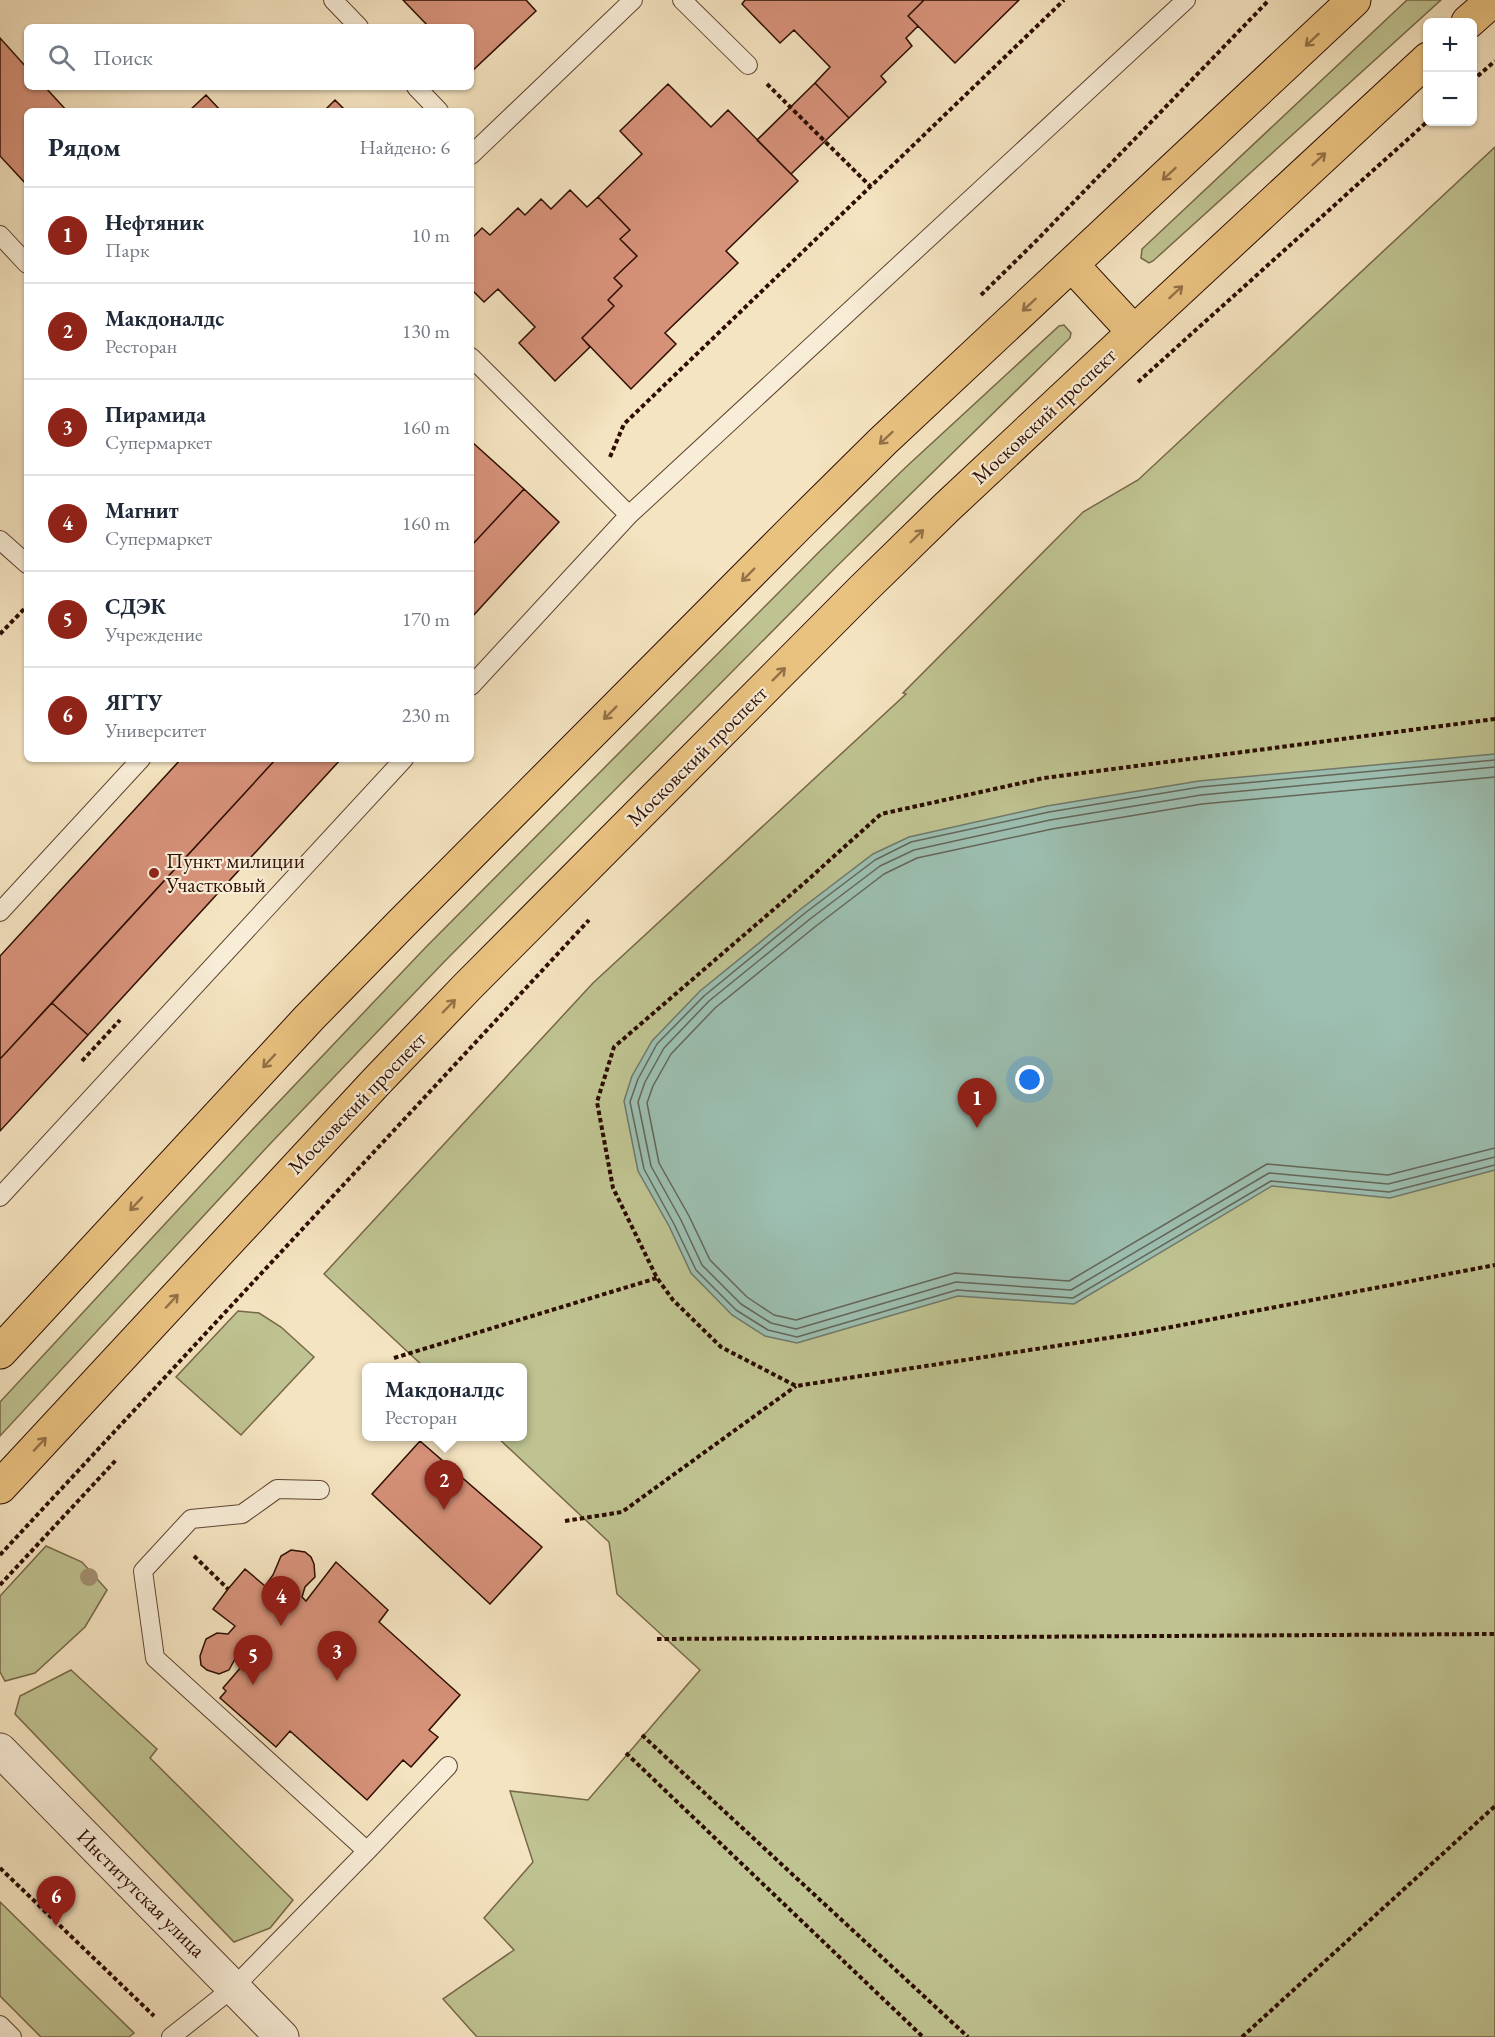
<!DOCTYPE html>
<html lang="ru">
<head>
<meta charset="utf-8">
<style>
	body { margin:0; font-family:"EB Garamond",serif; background:#f2f2f3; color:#1f2937 }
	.controls { position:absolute; right:18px; top:18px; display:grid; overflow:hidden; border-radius:9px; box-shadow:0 2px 4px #0004 }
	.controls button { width:54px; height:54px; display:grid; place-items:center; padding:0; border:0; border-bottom:2px solid #e0e1e3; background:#fff; color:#1f2937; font:30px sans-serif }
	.you { position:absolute; left:1030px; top:1080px; width:21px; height:21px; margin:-15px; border:4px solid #fff; border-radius:50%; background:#1a73e8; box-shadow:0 0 0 9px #1a73e833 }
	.badge { display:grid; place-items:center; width:39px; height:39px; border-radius:50%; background:#8f2418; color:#fff; font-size:20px; font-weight:700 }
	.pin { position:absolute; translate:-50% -50px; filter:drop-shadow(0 2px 3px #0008) }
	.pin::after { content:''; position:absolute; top:32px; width:21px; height:18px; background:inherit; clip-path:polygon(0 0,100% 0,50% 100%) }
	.popup { position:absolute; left:362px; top:1363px; width:165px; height:78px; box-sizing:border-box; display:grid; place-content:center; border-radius:9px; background:#fff; filter:drop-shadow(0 2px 4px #0005); font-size:20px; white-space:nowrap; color:#747a83 }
	.popup b { font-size:22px; color:#1f2937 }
	.popup::after { content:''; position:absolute; left:50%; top:100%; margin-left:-12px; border:12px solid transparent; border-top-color:#fff }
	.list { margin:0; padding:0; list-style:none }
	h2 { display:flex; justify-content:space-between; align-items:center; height:78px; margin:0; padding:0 24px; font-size:26px }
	h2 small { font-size:20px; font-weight:400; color:#747a83 }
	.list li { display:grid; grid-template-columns:39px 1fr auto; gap:18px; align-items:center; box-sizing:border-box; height:96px; padding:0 24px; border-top:2px solid #e0e1e3 }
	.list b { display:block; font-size:22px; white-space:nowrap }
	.list p { margin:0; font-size:20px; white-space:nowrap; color:#747a83 }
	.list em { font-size:20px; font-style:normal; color:#747a83 }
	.icon { flex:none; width:33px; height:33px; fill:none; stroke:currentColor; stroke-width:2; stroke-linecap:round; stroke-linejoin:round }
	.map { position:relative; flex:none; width:1495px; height:2037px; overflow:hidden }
	.search { position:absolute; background:#fff; box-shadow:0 2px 4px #0004; left:24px; top:24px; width:450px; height:66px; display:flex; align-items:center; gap:15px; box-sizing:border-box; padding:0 21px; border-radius:9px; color:#747a83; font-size:22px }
	.panel { position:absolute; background:#fff; box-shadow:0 2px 4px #0004; left:24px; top:108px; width:450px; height:654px; border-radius:9px }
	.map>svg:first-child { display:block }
</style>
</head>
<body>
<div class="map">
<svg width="1495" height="2037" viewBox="0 0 1495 2037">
	<rect width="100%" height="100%" fill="#f5e4c1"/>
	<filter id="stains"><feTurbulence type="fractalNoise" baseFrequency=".00333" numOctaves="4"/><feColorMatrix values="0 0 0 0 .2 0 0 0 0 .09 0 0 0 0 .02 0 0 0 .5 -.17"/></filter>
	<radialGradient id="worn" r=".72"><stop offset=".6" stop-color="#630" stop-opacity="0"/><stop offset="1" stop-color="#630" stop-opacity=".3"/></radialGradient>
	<!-- green -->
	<path fill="#bfc391" stroke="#766849" stroke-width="1.5" d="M1407,0H1441L1153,261L1149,263L1141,258L1142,249Z
		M1495,147V2037H477L443,1999L514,1950L484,1918L533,1862L510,1791L588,1800L700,1670L617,1594L609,1542L497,1437L522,1436V1368L424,1367L324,1274L593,983L906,694L903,693L1083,512L1138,480Z
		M1064,325L1071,333L1070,338L837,566L443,963L269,1145L0,1436V1402L252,1130L426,947L821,550L906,467L1059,326Z
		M238,1311L259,1313L281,1327L314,1357L241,1435L176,1377Z
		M46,1546L82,1562L107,1590L85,1627L35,1673L5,1681L0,1672V1596Z
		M71,1670L157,1749L150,1758L293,1900L270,1928L234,1942L15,1714L20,1696Z
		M0,1902L134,2033L129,2037H41L0,1996Z"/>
	<!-- water -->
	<path fill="#9cbfb1" stroke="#70786b" stroke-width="1.5" d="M1495,754V1170L1390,1198L1272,1186L1074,1304L958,1296L797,1343L765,1336L732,1315L691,1273L669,1226L638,1171L624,1101L632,1076L652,1041L700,991L802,908L873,854L909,837L1047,806L1199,781Z"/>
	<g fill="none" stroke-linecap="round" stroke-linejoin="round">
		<!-- shore -->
		<path stroke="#646659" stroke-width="1.5" d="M1495,760L1200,787L1049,812L911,842L875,860L805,913L704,996L657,1044L638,1079L630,1102L644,1169L674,1224L696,1270L736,1310L768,1330L797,1337L957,1290L1073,1298L1271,1181L1389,1192L1495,1165
			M1495,767L1201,795L1050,820L914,850L880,866L810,919L709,1001L664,1048L645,1082L638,1102L651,1166L681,1220L702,1265L741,1304L771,1323L796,1329L956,1282L1071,1290L1269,1173L1388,1184L1495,1157
			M1495,777L1202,804L1052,829L917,858L884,874L816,926L715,1008L671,1054L653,1086L647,1103L659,1163L689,1216L710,1260L747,1297L774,1315L796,1320L955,1273L1069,1281L1267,1164L1388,1175L1495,1148"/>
	</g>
	<!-- building -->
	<path fill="#d69179" stroke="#2d0d01" stroke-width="1.5" d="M403,0H526L536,11L471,72V27H429Z
		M745,0H924L908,16L918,26L906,38L912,46L881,76L886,82L849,118L815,83L830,67L794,30L780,43L742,4Z
		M924,0H1019L955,63L908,16Z
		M0,38L27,68V87H45L67,111H27V185L0,156Z
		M815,83L849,118L791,174L757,140Z
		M668,84L711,127L728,110L798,181L726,251L738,263L665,333L676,344L631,389L582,338L614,306L608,300L622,286L614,278L637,256L620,239L630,230L598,197L642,154L620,131Z
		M206,95L221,111H189Z
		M335,100L346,111H324Z
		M570,190L587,207L598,197L630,230L620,239L637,256L614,278L622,286L608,300L614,306L582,338L590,347L555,381L519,343L535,327L498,289L484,302L471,289V239L482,228L490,235L518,208L525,215L541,199L551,209Z
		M472,442L524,489L471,546V443Z
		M524,489L559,522L471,618V546Z
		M181,759H276L0,1059V956Z
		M276,759H341L88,1035L52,1003Z
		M52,1003L88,1035L0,1131V1059Z
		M420,1441L542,1547L490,1604L372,1494Z
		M291,1550L305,1552L311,1557L314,1564L315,1577L305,1587L302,1597L306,1601L336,1562L388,1610L379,1622L460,1695L429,1730L438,1737L411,1767L403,1760L367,1800L290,1731L276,1747L220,1698L226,1691L223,1688L242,1666L235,1659L229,1670L219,1674L207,1670L201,1665L200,1656L206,1639L217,1633L228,1634L235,1626L213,1609L228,1589L245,1569L265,1586L273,1575L281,1556Z"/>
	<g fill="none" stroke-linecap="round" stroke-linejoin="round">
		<!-- lane casing -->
		<g stroke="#5f4331" stroke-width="20">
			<path id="lane" d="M333,0L359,27
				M682,0L748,65
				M416,87L439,111
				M471,155L633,0
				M0,235L27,264
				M471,357L629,515
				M0,540L27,564
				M471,686L629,515L1186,0
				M0,912L141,759
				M0,1197L404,759
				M367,1851L448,1766
				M0,2025L12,2037
				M171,2037L234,1987L367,1851L155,1658L143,1571L191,1519L242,1514L277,1489L320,1490"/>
		</g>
		<!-- street casing -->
		<g stroke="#5f4331" stroke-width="35">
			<path id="street" d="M0,1750L282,2037"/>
		</g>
		<!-- primary casing -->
		<g stroke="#2d0d01" stroke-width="35">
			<path id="primary" d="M1468,22L1493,0
				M1072,265L1134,332
				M0,1352L309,1018L402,923L797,526L883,441L1354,0
				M0,1487L376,1082L467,987L862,590L946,508L1134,332L1428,59"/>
		</g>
		<!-- path -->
		<path stroke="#2d0d01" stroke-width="4" stroke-dasharray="4.5 3" stroke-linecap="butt" d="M1472,81L1495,61
			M767,84L871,187
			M981,295L1037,240L1269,0
			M1138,382L1428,121
			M610,457L624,424L1064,0
			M0,634L27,606
			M1495,719L1044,778L881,814L802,885L614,1047L597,1102L613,1188L657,1278L673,1300L721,1347L796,1386L1140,1333L1495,1265
			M82,1061L120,1020
			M394,1358L657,1278
			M565,1521L622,1512L796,1386
			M0,1555L589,920
			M194,1556L228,1589
			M0,1585L116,1460
			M657,1639L1495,1634
			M642,1735L968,2037
			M626,1753L923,2037
			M0,1868L154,2016
			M1242,2037L1495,1806"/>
		<!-- lane -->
		<use href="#lane" stroke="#f8edd7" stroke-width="18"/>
		<!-- street -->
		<use href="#street" stroke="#f8edd7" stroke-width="33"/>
		<!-- primary -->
		<use href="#primary" stroke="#eac280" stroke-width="33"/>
	</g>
	<!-- trees -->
	<circle fill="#a39173" cx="89" cy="1577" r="9"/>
	<!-- one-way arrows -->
	<defs><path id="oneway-shaft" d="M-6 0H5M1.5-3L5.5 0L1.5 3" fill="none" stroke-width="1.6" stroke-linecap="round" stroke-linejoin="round" transform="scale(1.5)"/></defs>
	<g stroke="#957147">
		<use href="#oneway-shaft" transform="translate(1312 40) rotate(137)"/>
		<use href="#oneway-shaft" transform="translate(1319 159) rotate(-43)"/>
		<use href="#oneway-shaft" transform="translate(1169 174) rotate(137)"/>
		<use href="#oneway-shaft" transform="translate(1176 292) rotate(-43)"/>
		<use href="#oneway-shaft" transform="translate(1029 305) rotate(137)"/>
		<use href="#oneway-shaft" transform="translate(886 438) rotate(137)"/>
		<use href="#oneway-shaft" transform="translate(917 536) rotate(-44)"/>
		<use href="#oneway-shaft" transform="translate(748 575) rotate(135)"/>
		<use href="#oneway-shaft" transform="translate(779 674) rotate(-45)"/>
		<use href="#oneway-shaft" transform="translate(610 713) rotate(135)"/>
		<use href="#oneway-shaft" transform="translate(449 1006) rotate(-46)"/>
		<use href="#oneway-shaft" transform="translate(269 1061) rotate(133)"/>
		<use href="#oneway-shaft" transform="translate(136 1204) rotate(133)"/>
		<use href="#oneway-shaft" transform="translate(172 1301) rotate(-47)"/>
		<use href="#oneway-shaft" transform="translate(40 1444) rotate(-47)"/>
	</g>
	<!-- markers -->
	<circle fill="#8f2418" stroke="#f8edd7" stroke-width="2" cx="154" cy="873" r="6"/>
	<g text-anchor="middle" stroke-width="4.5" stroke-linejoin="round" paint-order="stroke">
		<!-- street labels -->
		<g font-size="21" fill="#2d0d01" stroke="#f8edd7">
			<text transform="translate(1044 416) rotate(-43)" y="7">Московский проспект</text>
			<text transform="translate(697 756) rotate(-45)" y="7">Московский проспект</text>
			<text transform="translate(357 1103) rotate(-46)" y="7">Московский проспект</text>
			<text transform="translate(141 1893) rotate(45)" y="7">Институтская улица</text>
		</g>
		<!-- poi labels -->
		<g font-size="21" fill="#2d0d01" stroke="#f8edd7" text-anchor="start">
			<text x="166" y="868">Пункт милиции<tspan x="166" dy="24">Участковый</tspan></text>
		</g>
	</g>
	<rect width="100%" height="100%" filter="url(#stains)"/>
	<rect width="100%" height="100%" fill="url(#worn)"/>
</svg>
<div class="controls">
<button>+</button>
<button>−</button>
</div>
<div class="you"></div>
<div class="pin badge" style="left:977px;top:1128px">1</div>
<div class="pin badge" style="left:444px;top:1510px">2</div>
<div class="popup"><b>Макдоналдс</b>Ресторан</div>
<div class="pin badge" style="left:337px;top:1681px">3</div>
<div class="pin badge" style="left:281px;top:1626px">4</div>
<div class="pin badge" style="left:253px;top:1685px">5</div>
<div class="pin badge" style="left:56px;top:1926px">6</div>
<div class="search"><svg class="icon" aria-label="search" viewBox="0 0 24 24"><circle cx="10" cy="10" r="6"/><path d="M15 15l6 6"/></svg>Поиск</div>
<section class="panel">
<h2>Рядом<small>Найдено: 6</small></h2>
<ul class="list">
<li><span class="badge">1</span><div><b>Нефтяник</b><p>Парк</p></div><em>10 m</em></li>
<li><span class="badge">2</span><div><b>Макдоналдс</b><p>Ресторан</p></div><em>130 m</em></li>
<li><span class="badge">3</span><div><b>Пирамида</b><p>Супермаркет</p></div><em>160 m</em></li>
<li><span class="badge">4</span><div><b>Магнит</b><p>Супермаркет</p></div><em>160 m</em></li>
<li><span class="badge">5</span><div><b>СДЭК</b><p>Учреждение</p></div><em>170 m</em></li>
<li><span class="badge">6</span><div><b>ЯГТУ</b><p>Университет</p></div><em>230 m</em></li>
</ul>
</section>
</div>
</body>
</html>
